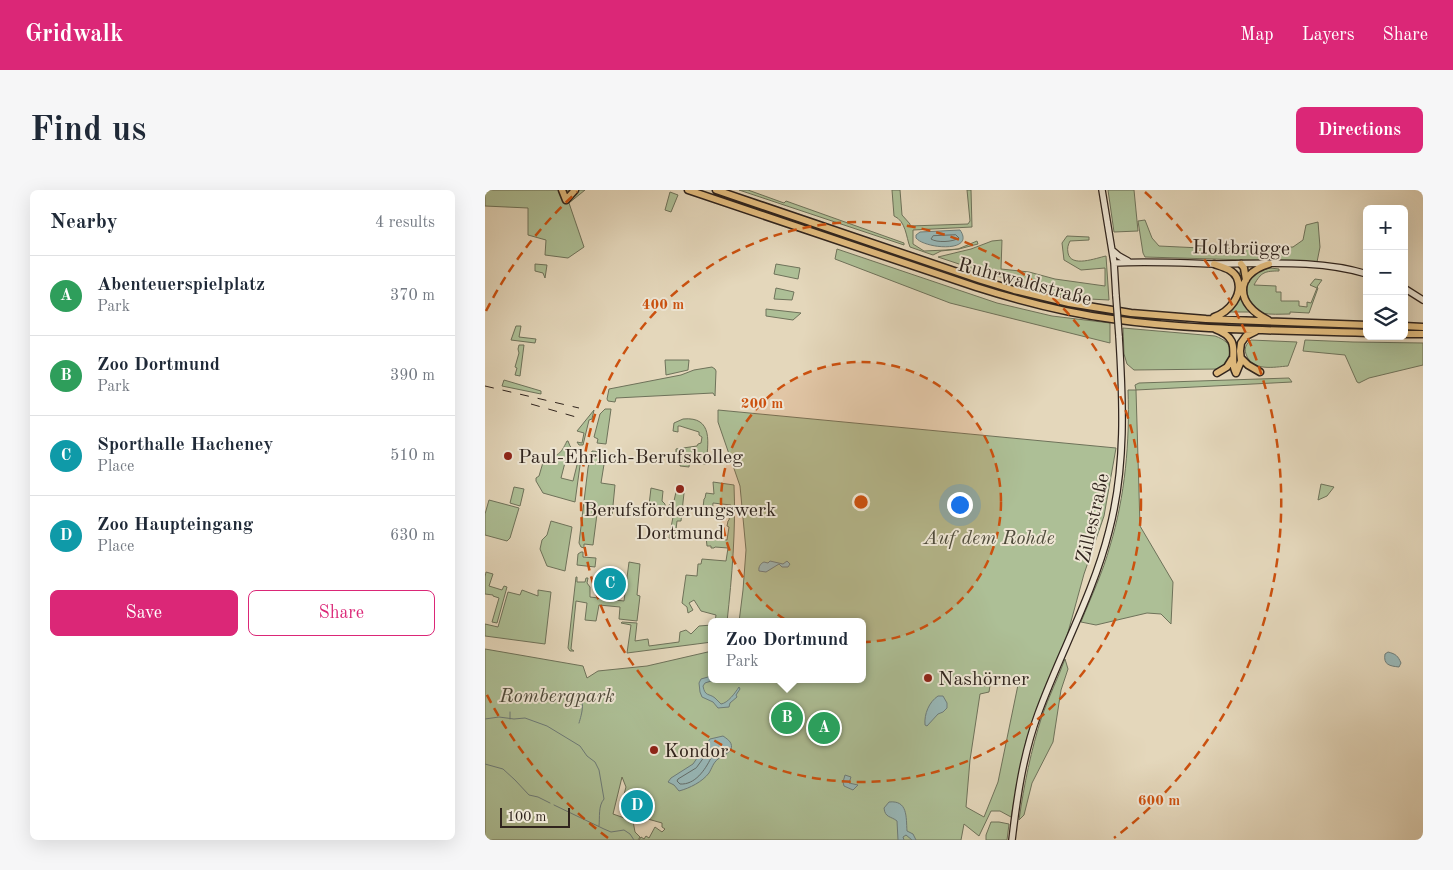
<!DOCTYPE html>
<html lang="en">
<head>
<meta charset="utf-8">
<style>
	body { margin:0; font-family:"Old Standard TT",serif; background:#f6f6f7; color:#1f2937 }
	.controls { position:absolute; right:15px; top:15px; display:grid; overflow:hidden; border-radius:8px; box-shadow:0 5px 20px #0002 }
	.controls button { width:45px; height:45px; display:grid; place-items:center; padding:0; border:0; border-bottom:1px solid #e0e1e3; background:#fff; color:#1f2937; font:25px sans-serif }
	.scale { position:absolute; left:15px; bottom:12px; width:70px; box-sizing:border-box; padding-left:5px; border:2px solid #30241d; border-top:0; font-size:14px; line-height:18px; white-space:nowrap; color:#30241d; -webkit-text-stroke:4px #ede5d3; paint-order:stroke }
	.you { position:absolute; left:474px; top:314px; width:18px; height:18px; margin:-12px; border:4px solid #fff; border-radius:50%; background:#1a73e8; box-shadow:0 0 0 8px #1a73e833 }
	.badge { display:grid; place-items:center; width:32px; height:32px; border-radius:50%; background:#db2777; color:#fff; font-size:16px; font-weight:700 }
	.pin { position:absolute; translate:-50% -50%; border:2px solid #fff; box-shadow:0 1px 5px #0006 }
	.popup { position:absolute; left:223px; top:428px; width:158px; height:65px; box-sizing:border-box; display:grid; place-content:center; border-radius:8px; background:#fff; filter:drop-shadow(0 1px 4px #0005); font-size:16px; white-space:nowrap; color:#747a83 }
	.popup b { font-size:19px; color:#1f2937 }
	.popup::after { content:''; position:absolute; left:50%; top:100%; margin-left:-10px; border:10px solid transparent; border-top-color:#fff }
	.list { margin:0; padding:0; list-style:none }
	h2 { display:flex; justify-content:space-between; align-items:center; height:65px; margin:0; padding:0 20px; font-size:21px }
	h2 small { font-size:16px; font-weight:400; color:#747a83 }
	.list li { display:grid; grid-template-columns:32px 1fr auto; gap:15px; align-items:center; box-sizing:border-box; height:80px; padding:0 20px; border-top:1px solid #e0e1e3 }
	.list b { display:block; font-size:19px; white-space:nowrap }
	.list p { margin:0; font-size:16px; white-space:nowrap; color:#747a83 }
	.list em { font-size:16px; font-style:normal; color:#747a83 }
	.actions { display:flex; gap:10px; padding:15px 20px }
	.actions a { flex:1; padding:11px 0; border:1px solid #db2777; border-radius:8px; text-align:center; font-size:18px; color:#db2777 }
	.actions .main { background:#db2777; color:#fff }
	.icon { flex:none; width:28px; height:28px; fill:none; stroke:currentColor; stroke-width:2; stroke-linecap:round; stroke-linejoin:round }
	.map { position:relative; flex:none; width:938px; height:650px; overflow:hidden; border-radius:8px }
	header { display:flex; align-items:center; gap:30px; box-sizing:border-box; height:70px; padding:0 25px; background:#db2777; color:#fff }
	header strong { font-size:24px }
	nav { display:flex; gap:28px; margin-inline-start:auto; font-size:18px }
	.intro { display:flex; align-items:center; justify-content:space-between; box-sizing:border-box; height:120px; padding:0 30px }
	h1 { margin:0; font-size:35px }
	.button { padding:12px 22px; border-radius:8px; background:#db2777; color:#fff; font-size:18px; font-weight:700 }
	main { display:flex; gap:30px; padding:0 30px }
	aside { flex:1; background:#fff; border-radius:8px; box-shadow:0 5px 20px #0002 }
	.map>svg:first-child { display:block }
</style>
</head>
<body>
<header>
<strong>Gridwalk</strong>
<nav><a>Map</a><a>Layers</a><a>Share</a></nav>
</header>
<div class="intro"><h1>Find us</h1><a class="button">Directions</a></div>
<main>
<aside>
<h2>Nearby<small>4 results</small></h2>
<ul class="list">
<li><span class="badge" style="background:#2e9e5b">A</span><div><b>Abenteuerspielplatz</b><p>Park</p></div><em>370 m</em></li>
<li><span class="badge" style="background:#2e9e5b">B</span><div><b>Zoo Dortmund</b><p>Park</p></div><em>390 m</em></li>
<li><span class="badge" style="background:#0f9aa8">C</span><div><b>Sporthalle Hacheney</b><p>Place</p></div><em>510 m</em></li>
<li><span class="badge" style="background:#0f9aa8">D</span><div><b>Zoo Haupteingang</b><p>Place</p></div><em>630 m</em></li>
</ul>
<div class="actions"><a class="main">Save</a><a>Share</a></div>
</aside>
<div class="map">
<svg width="938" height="650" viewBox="0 0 938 650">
	<rect width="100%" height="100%" fill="#e4d7bb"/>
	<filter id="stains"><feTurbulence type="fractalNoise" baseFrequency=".004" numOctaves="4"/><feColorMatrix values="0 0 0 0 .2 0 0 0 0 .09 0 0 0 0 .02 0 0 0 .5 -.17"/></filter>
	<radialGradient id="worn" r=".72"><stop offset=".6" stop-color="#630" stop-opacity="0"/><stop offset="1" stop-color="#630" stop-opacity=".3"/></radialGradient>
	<!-- green -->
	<path fill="#adbf96" stroke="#6e725a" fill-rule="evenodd" d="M0,0H100L84,13L99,57L83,68L60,65L61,50L43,45V18L0,16Z
		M254,0H263L299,13L301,11L419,53V55Z
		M407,0H415L417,25L425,34V36L483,34L485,31L482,0H486L487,37L428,40V54L439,61L461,60L473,59L492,51L493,54L474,59L456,61L448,65L425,57C421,47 421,31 409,26Z
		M623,0H649L653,41L629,42Z
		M185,2L193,5L186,22L180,20Z
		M660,30L667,48L674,56L737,59L808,57L818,50L821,35L833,32L835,57L832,72L660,67L658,63L653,31Z
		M582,46L604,47V50L585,51C583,55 582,58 583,63C586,78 611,68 621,66L624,110L585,108L486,78L453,67L486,59L507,51L517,50L516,79L544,82L570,89L620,96V78L596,80L579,70L577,53Z
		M352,59L512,113L567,126L625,133V153L465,113L350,69Z
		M50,74L62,75L60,88L58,83L50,81Z
		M291,74L315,78L313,89L289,84Z
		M785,78L794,79V81C780,81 776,82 769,95L791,96V102H796V111H814V116L822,117V112L826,113L832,98L825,95L830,89L837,90L832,97L833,98L824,123L805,122V124C796,124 785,125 777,123C763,119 757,97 767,86C771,82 779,79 785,78Z
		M756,79H757L759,83L758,112L766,122H744C760,107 749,96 756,79Z
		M291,98L309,102L307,110L289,109Z
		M281,119L316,123L308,130L281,126Z
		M31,136H36L34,147L51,149L50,153L26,150Z
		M638,138L730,146C750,153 748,164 736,179L649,180L642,174L639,164Z
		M766,150L812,152L803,176C789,177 767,182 761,164C759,158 761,154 766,150Z
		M820,150L868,152L938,153V175L884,188L874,193L872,192L860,165L818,161Z
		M34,155H39L35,186L30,185L32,178L30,177L34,163L33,159Z
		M180,170H204L203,180L181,185Z
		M227,177L230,179L231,181L230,206L228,203L131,208L130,212L123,211L122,209L124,199L196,185L209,180Z
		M804,188L807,192L651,200L655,336L688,392L686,434L676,424L662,423L611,435L596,432C606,407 618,382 625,356C640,307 645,251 643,200H651L650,195L654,193Z
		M19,190L56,201V204L17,196Z
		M120,219H126L121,254L112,253L113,249L109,247L115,224Z
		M109,220L107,229L104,230L98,255H94L92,252L97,253L99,243L92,241Z
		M233,220L631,258L619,326L599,384L582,446L561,496L541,551L526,627L515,621H506L494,646L479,634L476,650H154L156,647L159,649L161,646L164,648L170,637L177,642L180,639L177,637V633L138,622L141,610L138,608L141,597L137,587L128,624L148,631L150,642L155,647L153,650H0V459L98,476L102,488L113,481L162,476L227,461V489H377V432H254L258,400L261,360L255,296L233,232ZM506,489L534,490L513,592L499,627L481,617L485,570L495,504L504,502Z
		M198,229C229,226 223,254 221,274L208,273L209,266H205L204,277L195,276V263L191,262V259L212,256L213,254L216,253L217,247L214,245V242L195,236H193V242L188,241L189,233Z
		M82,251H83L85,256L89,260L88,262L83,261L76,288L88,291L94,267L96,268L90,312L58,303L51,291V288L54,286L59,269C74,265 75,265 82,251Z
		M107,261L121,262L116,293L130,295L127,326L112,324L108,355L99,354V358L96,357L94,353L103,278Z
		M228,292L249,295C251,340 247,386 242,432H230L231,425L216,421L209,410L204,413L208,420L203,423L202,417L197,413L201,385L212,386L213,374H216L217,369L241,371L243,358L230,357L229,358H226V356H222L221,347L224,348L242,350L244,337L242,336L243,331L244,330L246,315L228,313L227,327L217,326L219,309L220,308L221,303L229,304Z
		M836,294L849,297L842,306L833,310Z
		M29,297L39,299L35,316L25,313Z
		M166,298L178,301L177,311L180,314V317L164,315Z
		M191,302L199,303L196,331H192L190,348H184L188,327H183L184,315L189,311Z
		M4,310L34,318L25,348L22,351L0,345V324Z
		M66,331L87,337L80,381L62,376L55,359L57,350L62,345Z
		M96,362H98V367L111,368L110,377L92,375L93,364Z
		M144,372L155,374L152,405L155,406L152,431L134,429L135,417L114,415L111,431L100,430L102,413L91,411L86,459L89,461H85L83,458L91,387H92V392H100L101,388H103L102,393L105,397V407L139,411Z
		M1,382L8,384L4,396L17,400L19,396L22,397L12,433L7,432L14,408L8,406V405L0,404V387Z
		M37,400L53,406V400L66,402L60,454L0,446V434L13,437L23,402L35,405Z
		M137,432L152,433L150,451L163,449L164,456L194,452L195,442L201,440L206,444L214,436L227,435V452L142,463L146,435L136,433Z
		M580,469L583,479L576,500L568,552L547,593L539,625L534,630C539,595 546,560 557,526C564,506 573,488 580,469Z
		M506,632H514L524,634L522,650H501V645Z"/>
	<!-- water -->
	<path fill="#98b8b8" stroke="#6e7d7a" d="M475,40C491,63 440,59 431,48V45L435,42Z
		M285,371L298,374L302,371L305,374L303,377H297L294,374L281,382L274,381C273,377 276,373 279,372L283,373Z
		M903,462C911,464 913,466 916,473L914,477C905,476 898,475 900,464Z
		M223,487H227V489H232L220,493L218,496C220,507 224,503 230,508C232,510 234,512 236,514C243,513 250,503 254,497L255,499L251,505L252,507L245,513L244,517L233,518L228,512L217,507L215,502L214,493L216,489Z
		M453,506H458L462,513V518L458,522L453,524L442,536L440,535C439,524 444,512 453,506Z
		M238,546C244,550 248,553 246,560C242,564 237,566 233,569C228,573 227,578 224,583C217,592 205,598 194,601L189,595L183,592L186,588L208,574L225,549Z
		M360,585L366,587L364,593L373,595L368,600L359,596L358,592Z
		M404,612C423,610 421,627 422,641L428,644L431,650H427L421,645L418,647L419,650H413L412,631C406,626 400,628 399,618Z"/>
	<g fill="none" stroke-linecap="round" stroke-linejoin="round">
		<!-- shore -->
		<path stroke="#646e6a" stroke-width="1" d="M471,45L474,48C468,52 452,53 446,49L448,46Z
			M221,565L225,566L226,568C220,580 210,595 195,594L192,591L193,589L211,578Z"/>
		<!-- stream -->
		<path stroke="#6e7d7a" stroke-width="1" d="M92,502C101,510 97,523 94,533
			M24,512V502
			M0,529L14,527L29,529L40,528L62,536L95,556L102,566L110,572L114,580L119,609C113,616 115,627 114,636
			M25,529V522
			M0,574L18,579L30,590L44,605L53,607L65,613
			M69,615L119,639L126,642L139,640L145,644L149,650"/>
		<!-- secondary casing -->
		<g stroke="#30241d" stroke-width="8">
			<path id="secondary" d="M617,0L629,73L631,106
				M627,60L634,66L643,71
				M629,73C663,71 696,73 729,74C779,74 833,69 882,84
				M919,98L938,110
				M527,650C532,607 538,565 553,524C575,463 608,405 624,341C641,277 638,211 634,146"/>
		</g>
		<!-- trunk casing -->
		<g stroke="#30241d" stroke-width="9">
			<path id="trunk" d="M77,0L81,10L90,0
				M203,0L491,97C535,111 581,123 627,129C711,141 797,140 882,143
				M231,0L496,90L529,100L584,113L646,123L721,129L882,135
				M756,74L759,78L761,90
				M729,127C744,122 759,105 752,88C748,79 737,77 729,74
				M783,130C751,115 748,85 784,74
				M919,136L938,137
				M730,139C760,150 742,167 751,183
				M919,144H938
				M756,168L763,175L775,182
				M732,183L742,177L747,169
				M751,183L756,171L755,161L756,153L761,146L771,141"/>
		</g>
		<!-- secondary -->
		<use href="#secondary" stroke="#ede5d3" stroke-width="5.5"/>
		<!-- trunk -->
		<use href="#trunk" stroke="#e2bc7e" stroke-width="6"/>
		<!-- rail -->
		<path stroke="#30241d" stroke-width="1" stroke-dasharray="9 9" stroke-linecap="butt" d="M0,196L94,218
			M46,214L91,227"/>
		<!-- secondary-bridge casing -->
		<g stroke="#30241d" stroke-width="8" stroke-linecap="butt">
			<path id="secondary-bridge" d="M631,106L634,146"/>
		</g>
		<!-- secondary-bridge -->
		<use href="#secondary-bridge" stroke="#ede5d3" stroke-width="5.5"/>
	</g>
	<!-- distance rings -->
	<circle cx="376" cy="312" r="140" fill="#cc510f" fill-opacity=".12"/>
	<g fill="none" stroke="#cc510f" stroke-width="2.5" stroke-dasharray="9 6">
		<circle cx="376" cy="312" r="140"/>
		<circle cx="376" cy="312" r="280"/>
		<path d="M123 648A421 421 0 0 1 1 503M1 121A421 421 0 0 1 92 2M660 2A421 421 0 0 1 629 648"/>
	</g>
	<!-- markers -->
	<g fill="#8f2418" stroke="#ede5d3" stroke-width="2">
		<circle cx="23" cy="266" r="5"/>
		<circle cx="195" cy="299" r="5"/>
		<circle cx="443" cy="488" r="5"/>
		<circle cx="169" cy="560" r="5"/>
	</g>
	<g text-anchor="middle" stroke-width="4" stroke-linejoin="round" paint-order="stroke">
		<!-- street labels -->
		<g font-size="20" fill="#30241d" stroke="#ede5d3">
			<text transform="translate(756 57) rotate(1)" y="7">Holtbrügge</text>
			<text transform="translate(540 91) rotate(15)" y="7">Ruhrwaldstraße</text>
			<text transform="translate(607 328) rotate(-77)" y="7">Zillestraße</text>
		</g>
		<!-- poi labels -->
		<g font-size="20" fill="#30241d" stroke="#ede5d3" text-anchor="start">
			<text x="33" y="273">Paul-Ehrlich-Berufskolleg</text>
			<text x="195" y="326" text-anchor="middle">Berufsförderungswerk<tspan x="195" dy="23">Dortmund</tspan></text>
			<text x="453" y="495">Nashörner</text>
			<text x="179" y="567">Kondor</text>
		</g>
		<!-- park labels -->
		<g font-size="20" font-style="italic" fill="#4f4b3b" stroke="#ede5d3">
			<text x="504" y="354">Auf dem Rohde</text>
			<text x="72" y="512">Rombergpark</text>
		</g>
	</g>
	<circle cx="376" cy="312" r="8" fill="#cc510f" stroke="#ede5d3" stroke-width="2.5"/>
	<g font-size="15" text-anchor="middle" font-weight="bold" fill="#cc510f" stroke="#ede5d3" stroke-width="4" stroke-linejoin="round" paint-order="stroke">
		<text x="178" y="119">400 m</text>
		<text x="277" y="218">200 m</text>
		<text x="674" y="615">600 m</text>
	</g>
	<rect width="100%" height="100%" filter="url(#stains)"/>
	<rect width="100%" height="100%" fill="url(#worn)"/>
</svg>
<div class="controls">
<button>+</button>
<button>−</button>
<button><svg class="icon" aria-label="layers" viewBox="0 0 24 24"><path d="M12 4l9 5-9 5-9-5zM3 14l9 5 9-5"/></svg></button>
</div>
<div class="scale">100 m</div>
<div class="you"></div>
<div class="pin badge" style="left:339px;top:538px;background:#2e9e5b">A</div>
<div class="pin badge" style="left:302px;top:528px;background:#2e9e5b">B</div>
<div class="popup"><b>Zoo Dortmund</b>Park</div>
<div class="pin badge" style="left:125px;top:394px;background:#0f9aa8">C</div>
<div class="pin badge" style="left:152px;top:616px;background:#0f9aa8">D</div>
</div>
</main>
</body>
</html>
